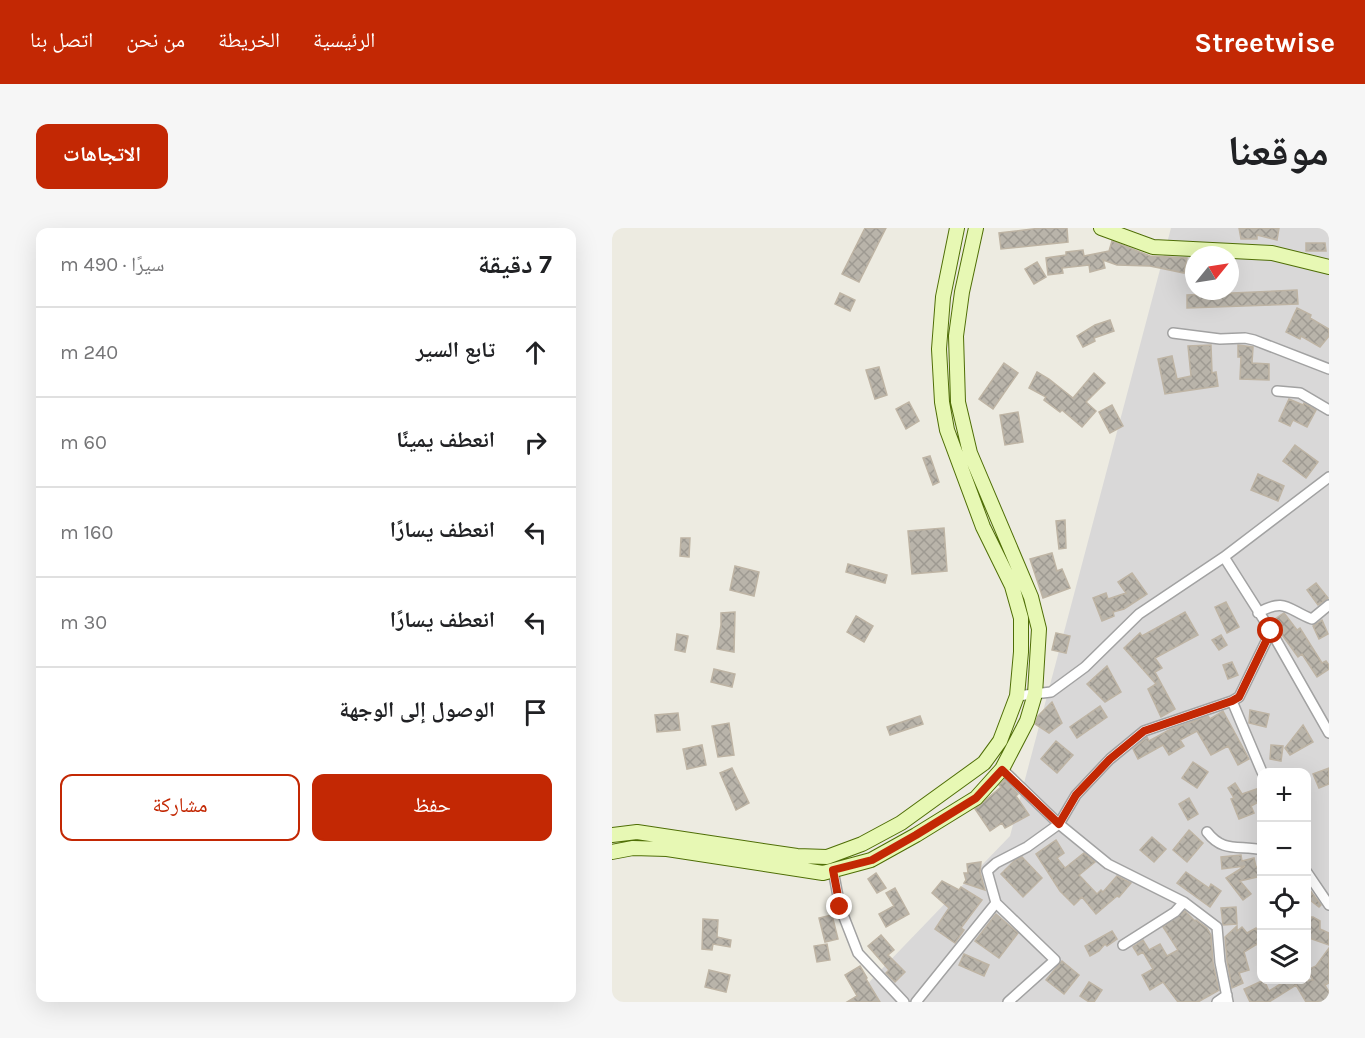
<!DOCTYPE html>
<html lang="ar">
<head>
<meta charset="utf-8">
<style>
	body { margin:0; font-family:Karla,"Noto Naskh Arabic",sans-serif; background:#f6f6f6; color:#202124; direction:rtl }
	.controls { position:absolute; right:18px; bottom:18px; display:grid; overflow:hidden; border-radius:12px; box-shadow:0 6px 24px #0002 }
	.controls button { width:54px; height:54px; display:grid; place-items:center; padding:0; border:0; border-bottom:2px solid #e0e0e0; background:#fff; color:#202124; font:30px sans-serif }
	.compass { position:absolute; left:573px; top:18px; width:54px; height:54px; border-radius:50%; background:#fff; box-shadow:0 6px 24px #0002; rotate:60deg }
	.stop { position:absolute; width:18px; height:18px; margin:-14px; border:4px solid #c32804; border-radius:50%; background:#fff }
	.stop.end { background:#c32804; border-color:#fff; box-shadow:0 2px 6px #0008 }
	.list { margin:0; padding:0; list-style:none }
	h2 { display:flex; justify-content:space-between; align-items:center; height:78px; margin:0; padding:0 24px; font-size:26px }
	h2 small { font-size:20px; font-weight:400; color:#757577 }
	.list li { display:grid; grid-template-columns:39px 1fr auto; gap:18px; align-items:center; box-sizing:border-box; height:90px; padding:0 24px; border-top:2px solid #e0e0e0 }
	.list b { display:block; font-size:22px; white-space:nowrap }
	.list em { font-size:20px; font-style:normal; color:#757577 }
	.actions { display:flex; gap:12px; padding:18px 24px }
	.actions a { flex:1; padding:14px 0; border:2px solid #c32804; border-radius:12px; text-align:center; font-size:21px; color:#c32804 }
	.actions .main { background:#c32804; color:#fff }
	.icon { flex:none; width:33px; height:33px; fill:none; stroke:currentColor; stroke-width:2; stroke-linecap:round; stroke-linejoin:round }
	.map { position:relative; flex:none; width:717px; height:774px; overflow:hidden; direction:ltr; border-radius:12px }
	header { display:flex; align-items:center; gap:36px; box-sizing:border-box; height:84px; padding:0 30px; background:#c32804; color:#fff }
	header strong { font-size:28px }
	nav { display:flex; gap:33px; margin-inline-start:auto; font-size:21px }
	.intro { display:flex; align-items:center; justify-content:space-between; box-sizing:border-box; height:144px; padding:0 36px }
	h1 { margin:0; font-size:42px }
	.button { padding:15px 27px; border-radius:12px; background:#c32804; color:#fff; font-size:21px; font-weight:700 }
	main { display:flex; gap:36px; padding:0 36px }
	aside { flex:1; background:#fff; border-radius:12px; box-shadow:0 6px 24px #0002 }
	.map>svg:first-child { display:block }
</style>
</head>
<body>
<header>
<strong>Streetwise</strong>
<nav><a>الرئيسية</a><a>الخريطة</a><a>من نحن</a><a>اتصل بنا</a></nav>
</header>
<div class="intro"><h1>موقعنا</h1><a class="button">الاتجاهات</a></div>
<main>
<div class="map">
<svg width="717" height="774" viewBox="0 0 717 774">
	<defs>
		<pattern id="building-cross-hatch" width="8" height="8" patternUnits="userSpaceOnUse" patternTransform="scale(1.5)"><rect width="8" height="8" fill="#b9b4aa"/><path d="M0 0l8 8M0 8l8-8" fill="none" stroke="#9e9a92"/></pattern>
	</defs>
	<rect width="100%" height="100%" fill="#edebe1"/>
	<!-- residential -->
	<path fill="#d9d8d8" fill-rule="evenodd" d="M559,0H717V774H238L398,608ZM582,27H618V63H582ZM650,544H694V752H650Z"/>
	<!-- building -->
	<path fill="url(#building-cross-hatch)" stroke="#beb4a4" stroke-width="1.5" d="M253,0H274L247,54L230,46Z
		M429,0H455L456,14L389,21L387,5Z
		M627,0H667L665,12L645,7V11H629Z
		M500,13L538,28L575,30L572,45L538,38L505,37L491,32L493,40L478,44L477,37L450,40L451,45L436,47L434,30L454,27V24L471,22L472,28L497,23Z
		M694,15H713L714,23H694Z
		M425,34L434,49L422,56L413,41Z
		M685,62L686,76L575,80V67Z
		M228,65L243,72L238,83L223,76Z
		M685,80L699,87L698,90L717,101V108L708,119L689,108L688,111L674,104Z
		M498,92L502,103L482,110L483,113L471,119L465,108L483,97Z
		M599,117L600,145L604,144L606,158L553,166L546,131L560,128L565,151L579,148L576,118Z
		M626,117L641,119L640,135L657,136V152L628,151L629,129H626Z
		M392,135L406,145L381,181L367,171Z
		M267,139L275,167L263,171L254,142Z
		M425,144L437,151L461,170L482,145L493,155L474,174L484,183L470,199L450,182L448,184L432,172L434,169L417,160Z
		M677,171L691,177L692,175L704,182L695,199L681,192L678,198L667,193Z
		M297,174L307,193L294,201L284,181Z
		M500,177L511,198L498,205L487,184Z
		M406,184L411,214L393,217L388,187Z
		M683,217L706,234L694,250L671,233Z
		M318,228L327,254L321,257L311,230Z
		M646,246L672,258L666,273L639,262Z
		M453,292L454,320L447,321L444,293Z
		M332,300L335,343L300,346L296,303Z
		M69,310H78L77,329L68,328Z
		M440,325L445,343L450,341L458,360L431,370L418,331Z
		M236,336L275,347L273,355L234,344Z
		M123,338L147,344L142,368L118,362Z
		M520,345L535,366L512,381L501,384L502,388L490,393L481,370L494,365L496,371L514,365L506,354Z
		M704,355L716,370L706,377L695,362Z
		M614,374L627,399L615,405L603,379Z
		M123,384L122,424L105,421L109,397V385Z
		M573,384L586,407L543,430L550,440L543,444L563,481L549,489L536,461L544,456L512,420L528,405L530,408Z
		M672,385L685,402L688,400L710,435L714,433L717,437V441L705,449L690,426L686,429L660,393Z
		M244,388L261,398L252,414L235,404Z
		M710,392L716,406L707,411L701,398Z
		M444,405L458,408L454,425L440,422Z
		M65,406L76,408L73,424L63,422Z
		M609,407L615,417L607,422L600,412Z
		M620,434L626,447L616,451L611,437Z
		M495,438L509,464L493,474L475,456Z
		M102,441L123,446L120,459L99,454Z
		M440,474L450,495L437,505L423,496L426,488Z
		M488,478L495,489L465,510L458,499Z
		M638,482L657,486L654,499L637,495Z
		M611,483L637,531L626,537L616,518L599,527L585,503L568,512L572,518L557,527L551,517L526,531L521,521L535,509L537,513L557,502L596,488L598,491Z
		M66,485L68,502L45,504L43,487Z
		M308,488L311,496L278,507L275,499Z
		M117,495L122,527L106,529L100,498Z
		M691,497L701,514L678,527L673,520Z
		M444,513L461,527L445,545L429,531Z
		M90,517L94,537L75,541L71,521Z
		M659,517L671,518L669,533L658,531Z
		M581,534L596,544L585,560L570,550Z
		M120,540L137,575L124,582L108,545Z
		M717,540V556L707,560L701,546Z
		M392,552L406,566L404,568L417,587L393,600L390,595L378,603L363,581L389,559L387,557Z
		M623,555L630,566L650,559V572L639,578L642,585L627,591L619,571L622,570L616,560Z
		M577,570L586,586L576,592L567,576Z
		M577,602L591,615L575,634L561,622Z
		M540,609L554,621L542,634L528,622Z
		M444,612L452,625L445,630L453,640L472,625L483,634L467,647L485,666L489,662L491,664L505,648L519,655L507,669L505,668L484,686L470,669L462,677L448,663L424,626Z
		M629,627L630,633L642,630L644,639L650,637V648L628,653L639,666L631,672L614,650L633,638L610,641L609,629Z
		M410,629L430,650L411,669L389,646L402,633Z
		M369,634L368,644L373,662L352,655L354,652L352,645H356L355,636Z
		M574,644L597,660L599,656L609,663L598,679L565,655Z
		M264,645L274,660L265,665L256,651Z
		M330,653L347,662L349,659L370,672L349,700L352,702L343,715L323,701L337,680L320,665Z
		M694,657L709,677L707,679L694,669Z
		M283,660L297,686L274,699L267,686L282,678L274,665Z
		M624,679L625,696L611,697L609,680Z
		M573,683L583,693L584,692L595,700L599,707L601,735L607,762L586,774H566L551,754L538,762L530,747L541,741L531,724L526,727L521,719L531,712L537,722L548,716L555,728L566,722L551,699Z
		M384,686L406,705L387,730L363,713Z
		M220,687L226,711L213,714L207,690Z
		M694,689H701L708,693V701L717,705V717L694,709Z
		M91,691L106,692L105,709L119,712L118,719L101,716L100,722L90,721Z
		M625,698V703L630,699L635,705L644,700L650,710V722L645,716L632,724L637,742L627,745L631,755L620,760L615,733L613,709Z
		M500,703L505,711L495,718L493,716L487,723L478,728L473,718Z
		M269,707L282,722L276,727L293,744L283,754L274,745L277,742L256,718Z
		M215,716L218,732L205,734L202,718Z
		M717,720V755L713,757L717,764V774H694L684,757L657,774H638L632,761L652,752L657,763L675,752H701L695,742L704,738Z
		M352,726L377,737L372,748L347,737Z
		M450,733L467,747L452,766L434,752Z
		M248,738L255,750L254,751L268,774H235L245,768L233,747Z
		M97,742L118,747L114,764L93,759Z
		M477,754L490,762L482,774H477L468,768Z"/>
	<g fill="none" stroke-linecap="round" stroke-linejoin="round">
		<!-- street casing -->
		<g stroke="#a2a2a2" stroke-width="12">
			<path id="street" d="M561,105L608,111L633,110L642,112L717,141
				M665,163L688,165L717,182
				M612,329L659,403L717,505
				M646,385C673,369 676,382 700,391L717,377
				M405,468L439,464L473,439L527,386L612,329L717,249
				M620,473L650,544
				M390,541L447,596L496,636L572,674L605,699L608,734L616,774
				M595,604C611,625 627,617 650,622
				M221,642L228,679L246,725L292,774
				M694,643L717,677
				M511,717L563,684L572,674
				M304,774L384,675
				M396,774L443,732L384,675L375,643L384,635L415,619L447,596L464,567L498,531L532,503L620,473L627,469L659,403
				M605,774L615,767"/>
		</g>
		<!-- secondary casing -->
		<g stroke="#4f6e06" stroke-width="16">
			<path id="secondary" d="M489,0L541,19L660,25L717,39
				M0,607L25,604L185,628L215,629L250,616L289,595L372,535L388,513L405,468L409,424V390L400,358L371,299L335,202L330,174L327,121L331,69L345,0
				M0,624L21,620L55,621L211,645L259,632L304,607L364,570L390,541L415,493L423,466L427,401L419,369L358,225L346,174L344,108L350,64L364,0"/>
		</g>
		<!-- street -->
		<use href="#street" stroke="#fff" stroke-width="9"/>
		<!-- secondary -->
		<use href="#secondary" stroke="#e7f8b4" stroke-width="14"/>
	</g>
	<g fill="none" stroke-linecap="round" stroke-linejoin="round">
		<!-- route -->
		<path stroke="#c32804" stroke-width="8" d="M228,679L221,642L260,632L304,607L364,570L390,542L447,596L464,567L498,531L532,503L620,473L627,469L659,403"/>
	</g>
</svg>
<div class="controls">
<button>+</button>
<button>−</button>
<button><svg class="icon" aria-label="locate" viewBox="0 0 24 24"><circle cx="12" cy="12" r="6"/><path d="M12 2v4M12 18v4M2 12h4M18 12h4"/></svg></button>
<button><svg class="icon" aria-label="layers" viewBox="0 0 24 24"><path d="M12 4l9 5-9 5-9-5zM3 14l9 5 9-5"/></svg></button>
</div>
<svg class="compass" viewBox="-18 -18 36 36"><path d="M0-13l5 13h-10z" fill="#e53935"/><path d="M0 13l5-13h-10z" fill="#757577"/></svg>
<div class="stop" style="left:659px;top:403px"></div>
<div class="stop end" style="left:228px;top:679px"></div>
</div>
<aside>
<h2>7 دقيقة<small>سيرًا · 490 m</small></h2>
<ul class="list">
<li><svg class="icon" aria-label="ahead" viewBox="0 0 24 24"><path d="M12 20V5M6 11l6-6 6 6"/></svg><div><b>تابع السير</b></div><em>240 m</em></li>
<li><svg class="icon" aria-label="right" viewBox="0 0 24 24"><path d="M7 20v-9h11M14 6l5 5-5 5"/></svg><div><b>انعطف يمينًا</b></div><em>60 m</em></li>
<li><svg class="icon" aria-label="left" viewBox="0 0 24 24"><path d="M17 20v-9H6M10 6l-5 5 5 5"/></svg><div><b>انعطف يسارًا</b></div><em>160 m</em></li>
<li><svg class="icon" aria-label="left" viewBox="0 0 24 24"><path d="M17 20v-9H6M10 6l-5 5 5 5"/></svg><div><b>انعطف يسارًا</b></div><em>30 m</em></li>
<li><svg class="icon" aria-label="arrive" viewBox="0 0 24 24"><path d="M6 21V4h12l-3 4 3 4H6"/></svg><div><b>الوصول إلى الوجهة</b></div></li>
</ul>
<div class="actions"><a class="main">حفظ</a><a>مشاركة</a></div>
</aside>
</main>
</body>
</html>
